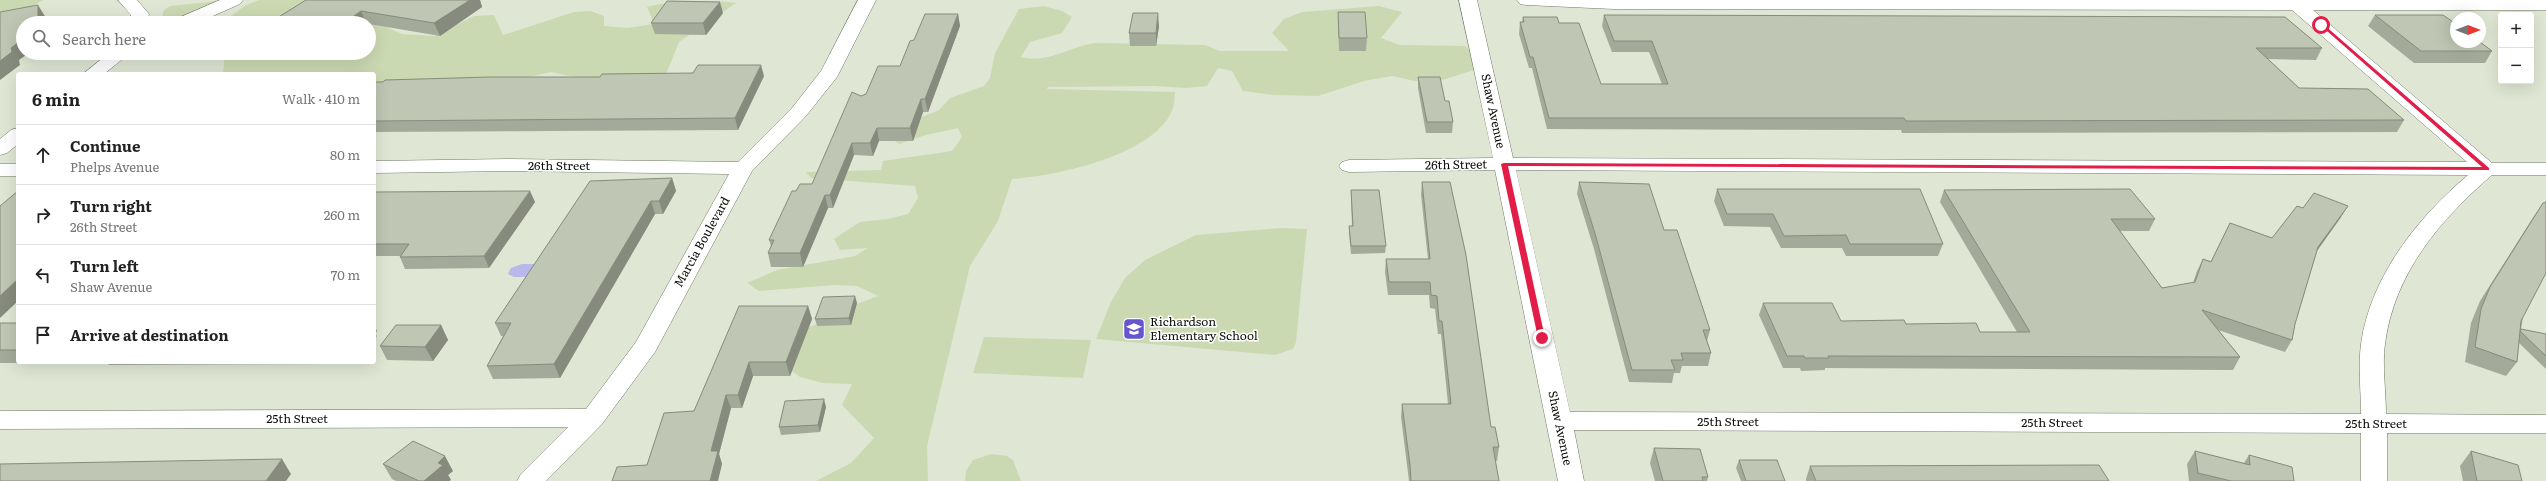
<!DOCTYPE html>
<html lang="en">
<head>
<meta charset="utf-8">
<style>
	body { margin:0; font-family:Literata,serif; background:#f6f6f6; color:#222 }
	.controls { position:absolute; right:12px; top:12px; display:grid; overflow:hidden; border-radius:4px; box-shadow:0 4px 16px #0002 }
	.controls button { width:36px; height:36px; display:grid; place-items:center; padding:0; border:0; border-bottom:1px solid #e0e0e0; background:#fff; color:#222; font:20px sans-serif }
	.compass { position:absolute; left:2450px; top:12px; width:36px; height:36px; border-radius:50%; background:#fff; box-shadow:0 4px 16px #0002; rotate:90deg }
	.stop { position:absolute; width:12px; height:12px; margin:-9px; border:3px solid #e11d48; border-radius:50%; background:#fff }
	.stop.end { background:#e11d48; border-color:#fff; box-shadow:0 1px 4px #0008 }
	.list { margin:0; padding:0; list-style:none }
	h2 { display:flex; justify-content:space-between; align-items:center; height:52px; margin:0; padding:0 16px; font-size:17px }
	h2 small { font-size:13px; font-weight:400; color:#767676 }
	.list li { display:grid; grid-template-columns:26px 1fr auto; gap:12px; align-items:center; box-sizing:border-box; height:60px; padding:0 16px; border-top:1px solid #e0e0e0 }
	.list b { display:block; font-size:15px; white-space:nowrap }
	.list p { margin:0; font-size:13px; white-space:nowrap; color:#767676 }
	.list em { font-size:13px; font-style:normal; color:#767676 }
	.icon { flex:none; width:22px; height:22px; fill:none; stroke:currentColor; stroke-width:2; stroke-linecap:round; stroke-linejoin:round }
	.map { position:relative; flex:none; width:2546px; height:481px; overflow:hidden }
	.search { position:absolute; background:#fff; box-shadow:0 4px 16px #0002; left:16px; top:16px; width:360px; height:44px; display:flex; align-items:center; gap:10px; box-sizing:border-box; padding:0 14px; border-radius:22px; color:#767676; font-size:15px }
	.panel { position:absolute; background:#fff; box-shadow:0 4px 16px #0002; left:16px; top:72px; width:360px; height:292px; border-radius:4px }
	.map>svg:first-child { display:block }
</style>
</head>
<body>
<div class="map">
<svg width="2546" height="481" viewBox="0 0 2546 481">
	<rect width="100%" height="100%" fill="#dfe6d3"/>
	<!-- green -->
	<path fill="#cbd9b2" d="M0,0H43L0,24Z
		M259,0H304L307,7L391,18L388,28L402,34L435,36L474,16L494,15L503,35L574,12L591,11L604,16V26L627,28L654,24L647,7C673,0 709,0 736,3L679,42L666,74L588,80L551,72L512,81L374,88V74H223L225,53H369V23H230L231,16L246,5Z
		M219,1L172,23L161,22L164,10L170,6Z
		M1044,6L1062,11L1072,17L1062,33L1030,42L1021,57C1049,64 1070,46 1096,43L1205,45L1220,51H1289L1272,33L1284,19L1302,12L1379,6L1402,12L1381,38L1399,45L1465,46L1477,57V69L1436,82L1415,81L1392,76L1364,81L1318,96L1274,95L1243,91L1232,71L1218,68L1207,86L1186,88L1154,86L1048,87L1047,89L1175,92C1174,97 1175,103 1173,108C1157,155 1056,176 1012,179L998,221L970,266L927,446L928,481H816L851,463L874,438L842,405L852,384L823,383L800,377L792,371L774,368L793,331L834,320L857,304L878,296L857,286L835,285L759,291L747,283L777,270L855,256L868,248L840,250L834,239L860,222L888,219L908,214L918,198L915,186L811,178L806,172L881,170L883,161L952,151L962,137L958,128L926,135L899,144L889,137L903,125L939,110L950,98L984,86L990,78L995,53L1019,9Z
		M1281,228L1307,229L1296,342L1293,349L1275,355L1096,339L1111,302L1125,278L1145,260L1196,235Z
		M984,337L1091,340L1083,378L973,373Z
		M991,454L1007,456L1013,460L1021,481H965L966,471L973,460Z"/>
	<!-- water -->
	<path fill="#b8b8ec" d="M522,264H548L540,277H514L508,274L511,268Z"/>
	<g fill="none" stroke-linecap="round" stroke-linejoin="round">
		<!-- street casing -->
		<g stroke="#727967" stroke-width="1">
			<path id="street" d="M118,0H137L149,14L147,23H129L131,15Z
				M220,0H243L240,4L197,23H173L176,19Z
				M858,0H876L837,77L806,116L752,171L655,352L602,424L546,481H517L521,474L568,427L0,429V411L586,409L636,342L729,174L509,171L374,173V161L509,159L738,162L792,108L821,71Z
				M1459,0H1477L1513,158L2467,162L2292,10L1614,9L1526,5L1520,4L1517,0H2546V10H2313L2492,163H2546V175H2492C2441,219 2394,273 2385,344C2382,366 2386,392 2386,414L2546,415V433H2387V481H2361V433L1574,430L1584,481H1558L1495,170L1349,172L1342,170L1339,166L1342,162L1349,160L1493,158ZM1516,170L2468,175C2418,217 2370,277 2361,344C2358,367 2361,392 2361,414L1570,412Z
				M109,53H130L104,74H83Z
				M18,128V144L7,153L0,155V139L11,130Z
				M0,164H18V176H0Z"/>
		</g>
		<!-- street -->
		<use href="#street" fill="#fff" fill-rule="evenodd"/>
	</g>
	<!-- wall -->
	<path fill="#a4aa9a" d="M306,0H480L482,7L440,36L369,24V23H269Z
		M1338,12L1367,38L1366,51H1339L1338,25Z
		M723,13L706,35L655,34L651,23Z
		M958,14L960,26L928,112H923L913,141H879L873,156L854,155L833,208H828L803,267H771L768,253L771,246L769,240L796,191L812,184L861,96L866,94L900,66L914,40Z
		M1604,15L2322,48L2316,60L2268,59L2299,88L2404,120L2397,132L1902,133L1901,130L1547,129L1532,68H1529L1519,34L1520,22H1522L1523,17L1559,23L1601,84H1662L1649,52H1612L1602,26Z
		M2375,15L2492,51L2485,63H2414L2368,26Z
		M1159,26L1156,46H1130L1129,33Z
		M764,76L738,130L374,132V82Z
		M1418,77L1445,101L1453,122L1452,133H1426L1418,88Z
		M672,178L676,191L663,214H655L560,378L493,379L487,366L503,336H501L495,323Z
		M1422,182L1491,427L1499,447L1497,461H1495L1499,481H1409L1401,417L1402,404H1448L1441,334H1438L1435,309L1430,308L1429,295H1388L1385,272L1386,259H1428L1421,195Z
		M1579,182L1710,330L1707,341L1711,353L1708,366H1682L1680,373H1674L1672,383L1629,382L1594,249L1577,194Z
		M1717,189L1943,244L1938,256H1846L1842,248H1781L1770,227L1724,226L1714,201Z
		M1351,190L1386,246L1385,253L1351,254L1349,233V226H1352L1351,197Z
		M1944,190L2155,219L2149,231H2120L2162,288L2193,283L2197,271L2203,259L2211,261L2230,223L2272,238L2303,208L2341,217L2317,251L2295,324L2292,340L2285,352L2218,330L2240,357L2233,370L1825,368V370L1801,371L1800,368H1783L1759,315L1763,303L1841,321L1906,324L1980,332H2017L1940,202Z
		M374,192L535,202L489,268L405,269L400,257V256H374Z
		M2543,203L2521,329L2546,334V369L2519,343L2517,362L2506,376L2465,362L2471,323L2480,301L2534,216Z
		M857,303L851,325L817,326L815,319Z
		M808,306L812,319L790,376H753L742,408H731L719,454L722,464L647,465L694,411Z
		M0,323H18V362H62L61,363H0Z
		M441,325L448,340L433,361L387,360L380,346Z
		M107,362H331L330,364L109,365Z
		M826,407L820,432L781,435L779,427Z
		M1654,448L1708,477L1707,481H1655L1650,463Z
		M2195,451L2244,463L2249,455L2294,481H2189L2187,464Z
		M2471,451L2522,481H2463L2460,466Z
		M1739,460L1785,481H1741L1736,468Z
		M383,464L453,471L448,475L451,480L449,481H396L392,479Z
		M1810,466L2109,481H1806V479Z"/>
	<!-- shaded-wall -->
	<path fill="#868b7d" d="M470,0H480L482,7L440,36L434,23Z
		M720,2L723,13L706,35L703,23Z
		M38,5L46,18V23H38Z
		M361,11L366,23H344Z
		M1158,13L1159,26L1156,46V33Z
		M958,14L960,26L928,112L925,99Z
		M23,39V53H29L19,60L20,65L0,80V61L11,48Z
		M761,65L764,76L738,130L735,118Z
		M921,99L923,112L913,141L910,128Z
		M877,128L879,141L873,156L870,143Z
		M852,143L854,155L833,208L830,195Z
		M672,178L676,191L663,214L659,201Z
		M530,191L535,202L489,268L484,256Z
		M825,195L828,208L803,267L800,253Z
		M651,201L655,214L560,378L554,364Z
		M2348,206L2341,217L2311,259L2318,247Z
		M18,279V301L0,318V296Z
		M855,296L857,303L851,325L849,318Z
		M808,306L812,319L790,376L786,362Z
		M374,325L377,331L375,334L377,336L374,339Z
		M441,325L448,340L433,361L425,347Z
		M749,362L753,376L742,408L738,395Z
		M726,395L731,408L719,454L722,464L718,481H710L711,451Z
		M824,399L826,407L820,432L818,425Z
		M445,456L453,471L448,475L451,480L449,481H424L438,463Z
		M282,459L291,474L286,481H266Z"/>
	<!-- building -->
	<path fill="#bfc6b3" stroke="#868b7d" d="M306,0H470L434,23L361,11L344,23H269Z
		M667,1L720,2L703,23H651Z
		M38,5V23H23V39L11,48L12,52L0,61V12Z
		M1338,12H1365L1367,38H1339Z
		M1133,13H1158L1156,33H1129Z
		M925,14H958L925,99H921L910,128H877L870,143H852L830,195H825L800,253H768L774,240H769L792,191H796L800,184H812L852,92L861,96L866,94L878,66H900L910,41L914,40Z
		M1604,15L2285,17L2322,48H2256L2299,88L2368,89L2404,120L1906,121L1904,118H1549L1533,57H1530L1520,22H1524L1523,17H1557L1559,23H1579L1601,84H1668L1652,41H1614Z
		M2375,15H2443L2456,24V42H2480L2492,51H2421Z
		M698,65H761L735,118L374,121V82H383L385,80L490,77H600L602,74L693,73Z
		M1418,77H1440L1445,101H1449L1453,122H1427Z
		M672,178L659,201H651L554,364L487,366L511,323H495L590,181Z
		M1422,182H1450L1466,255L1491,427H1495L1499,447H1493L1499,481H1411L1410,465L1402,404H1451L1442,321H1439L1437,296L1431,295L1430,282H1389L1386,259H1430Z
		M1579,182L1649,184L1664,230H1677L1710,330H1703L1711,353H1681L1683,360H1671L1675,370H1632L1596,237Z
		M1717,189H1920L1943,244H1850L1846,235L1784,236L1773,214H1727Z
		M2130,189L2155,219H2111L2162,288L2195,282L2203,259L2211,262L2230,223L2272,238L2297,206L2303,208L2314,193L2348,206L2318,247L2295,324L2292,340L2202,310L2240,357L1828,356L1829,358H1805L1804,356H1787L1763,303H1832L1841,321L1904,320L1906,324L1976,323L1980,332H2030L1944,190Z
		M1351,190H1379L1386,246H1351L1349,226H1353Z
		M18,191V279L0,296V206Z
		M530,191L484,256L400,257L409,244H374V192Z
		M2546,202V273L2521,321L2517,362L2475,347L2481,309L2490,287L2543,203Z
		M855,296L849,318L815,319L823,297Z
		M739,306H808L786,362H749L738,395H726L711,451H718L710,481H612L617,467L647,465L664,413L694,411Z
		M0,323H18V350H0Z
		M396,325H441L425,347L380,346Z
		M2521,329L2546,334V356L2520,331Z
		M824,399L818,425L779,427L785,401Z
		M413,441L445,456L438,463L443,465L424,481H419L383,464Z
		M1654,448L1700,449L1708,477H1702L1703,481H1663Z
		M2195,451L2250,465L2249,455L2292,467L2294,481H2231L2198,473Z
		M2471,451L2518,465L2522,481H2477Z
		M282,459L266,481H0V464Z
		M1739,460H1777L1785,481H1746Z
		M2099,465L2109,481H1816L1810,466Z"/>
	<!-- route -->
	<path fill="#e11d48" d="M2319,24H2323L2489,168V170L1508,166L1545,338L1542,341L1538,338L1501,164L1504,163L2482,167Z"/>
	<!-- icons -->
	<defs>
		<g id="school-square" transform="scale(1.15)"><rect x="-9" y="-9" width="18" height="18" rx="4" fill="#6655cf" stroke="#fff"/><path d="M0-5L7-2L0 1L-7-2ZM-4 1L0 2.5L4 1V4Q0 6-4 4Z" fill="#fff"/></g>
	</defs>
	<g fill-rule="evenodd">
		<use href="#school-square" x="1134" y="329"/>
	</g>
	<g text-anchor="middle" stroke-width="3" stroke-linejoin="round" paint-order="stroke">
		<!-- street labels -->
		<g font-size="12" fill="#0d0f09" stroke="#fff">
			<text transform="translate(1493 111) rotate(78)" y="4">Shaw Avenue</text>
			<text transform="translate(1456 165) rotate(-1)" y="4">26th Street</text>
			<text x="559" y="170">26th Street</text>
			<text transform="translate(702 242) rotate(-61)" y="4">Marcia Boulevard</text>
			<text x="297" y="423">25th Street</text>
			<text x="1728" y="426">25th Street</text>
			<text x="2052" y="427">25th Street</text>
			<text x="2376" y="428">25th Street</text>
			<text transform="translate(1560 428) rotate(78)" y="4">Shaw Avenue</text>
		</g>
		<!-- poi labels -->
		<g font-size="12" fill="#0d0f09" stroke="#fff" text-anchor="start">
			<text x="1150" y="326">Richardson<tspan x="1150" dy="14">Elementary School</tspan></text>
		</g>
	</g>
</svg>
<div class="controls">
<button>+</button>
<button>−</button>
</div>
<svg class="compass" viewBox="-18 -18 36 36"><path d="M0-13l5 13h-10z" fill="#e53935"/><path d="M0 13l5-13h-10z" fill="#767676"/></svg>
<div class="stop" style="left:2321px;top:25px"></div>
<div class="stop end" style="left:1542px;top:338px"></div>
<div class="search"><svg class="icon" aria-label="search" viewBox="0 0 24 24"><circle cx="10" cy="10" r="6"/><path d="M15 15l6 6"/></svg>Search here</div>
<section class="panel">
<h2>6 min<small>Walk · 410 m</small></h2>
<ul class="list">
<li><svg class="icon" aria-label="ahead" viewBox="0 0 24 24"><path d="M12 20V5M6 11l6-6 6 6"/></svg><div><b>Continue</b><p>Phelps Avenue</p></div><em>80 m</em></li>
<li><svg class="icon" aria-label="right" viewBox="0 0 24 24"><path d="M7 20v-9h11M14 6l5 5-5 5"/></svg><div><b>Turn right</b><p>26th Street</p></div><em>260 m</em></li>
<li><svg class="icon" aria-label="left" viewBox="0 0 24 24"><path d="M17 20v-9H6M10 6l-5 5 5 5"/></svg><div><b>Turn left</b><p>Shaw Avenue</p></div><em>70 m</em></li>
<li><svg class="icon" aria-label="arrive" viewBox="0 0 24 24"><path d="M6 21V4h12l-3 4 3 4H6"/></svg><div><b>Arrive at destination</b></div></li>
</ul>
</section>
</div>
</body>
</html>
